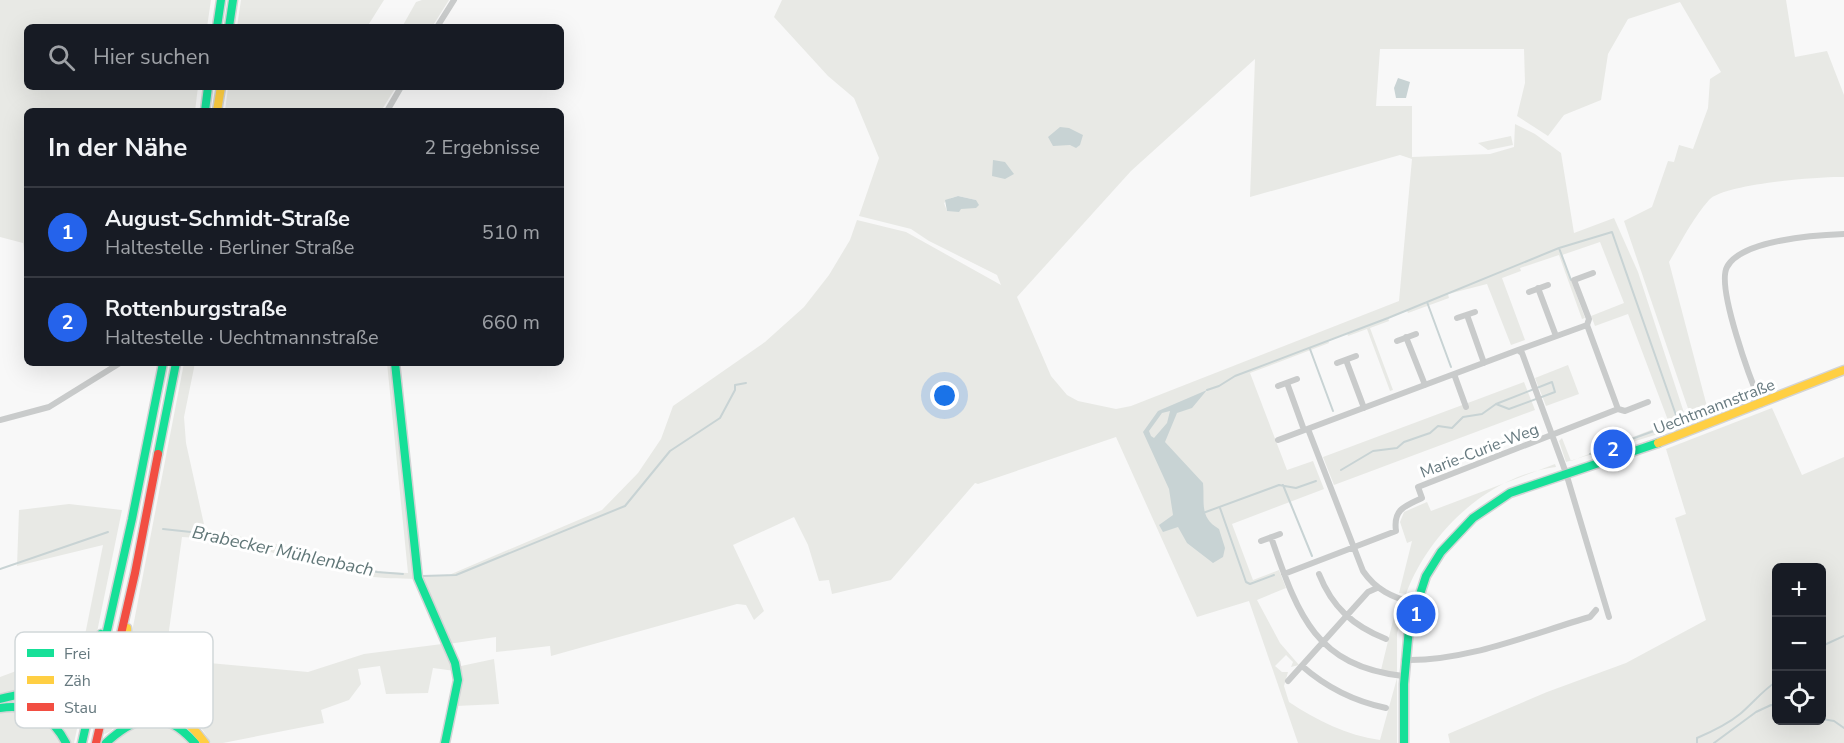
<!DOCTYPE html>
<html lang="de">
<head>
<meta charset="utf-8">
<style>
	body { margin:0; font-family:"Nunito Sans",sans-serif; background:#242831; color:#f1f3f6 }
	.controls { position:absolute; right:18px; bottom:18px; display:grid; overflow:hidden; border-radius:9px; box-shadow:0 6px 24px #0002 }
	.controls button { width:54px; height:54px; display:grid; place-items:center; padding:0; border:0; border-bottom:2px solid #363941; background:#171b24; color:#f1f3f6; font:30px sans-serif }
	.you { position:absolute; left:945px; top:396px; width:21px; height:21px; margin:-15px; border:4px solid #fff; border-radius:50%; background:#1a73e8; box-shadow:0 0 0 9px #1a73e833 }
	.badge { display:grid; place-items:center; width:39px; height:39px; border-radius:50%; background:#2563eb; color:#fff; font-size:20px; font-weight:700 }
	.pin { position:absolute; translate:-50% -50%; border:3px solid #fff; box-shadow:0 2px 6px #0006 }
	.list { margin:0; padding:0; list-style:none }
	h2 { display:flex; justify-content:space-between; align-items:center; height:78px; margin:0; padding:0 24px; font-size:26px }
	h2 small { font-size:20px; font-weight:400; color:#9ea1a6 }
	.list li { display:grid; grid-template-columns:39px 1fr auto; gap:18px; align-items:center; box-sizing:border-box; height:90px; padding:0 24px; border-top:2px solid #363941 }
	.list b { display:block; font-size:22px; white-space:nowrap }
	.list p { margin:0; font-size:20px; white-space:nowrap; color:#9ea1a6 }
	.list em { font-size:20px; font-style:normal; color:#9ea1a6 }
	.icon { flex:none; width:33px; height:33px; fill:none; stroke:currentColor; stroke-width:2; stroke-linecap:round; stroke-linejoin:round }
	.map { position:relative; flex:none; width:1844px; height:743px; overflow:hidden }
	.search { position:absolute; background:#171b24; box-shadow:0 6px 24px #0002; left:24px; top:24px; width:540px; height:66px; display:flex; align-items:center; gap:15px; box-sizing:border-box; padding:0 21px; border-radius:9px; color:#9ea1a6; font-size:22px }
	.panel { position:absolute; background:#171b24; box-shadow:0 6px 24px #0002; left:24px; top:108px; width:540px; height:258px; border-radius:9px }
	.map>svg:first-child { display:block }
</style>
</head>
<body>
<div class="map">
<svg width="1844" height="743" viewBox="0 0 1844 743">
	<rect width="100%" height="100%" fill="#f8f8f8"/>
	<!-- green -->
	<path fill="#e8e9e5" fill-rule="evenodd" d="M0,0H211L207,27H27V87H198L195,111H27V254L24,253L23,243L0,237Z
		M241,0H384L367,27H237Z
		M422,0H449L432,27H402L416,2Z
		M782,0H1786L1795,57L1827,51L1844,95V177C1821,176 1723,184 1709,200C1693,218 1681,242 1669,262L1710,418L1693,423L1624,221L1652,207L1668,161L1674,162L1679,145L1693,149L1708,108L1710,79L1721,72L1680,2L1628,19L1608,54L1601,100L1564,115L1548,136L1517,116L1525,83L1524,49H1380L1376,106H1412V157L1490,154L1514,147L1515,124L1535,134L1561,153L1574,233L1614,218L1638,272L1688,425L1566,462L1559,441L1562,438L1571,461L1669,423L1628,314L1595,326L1591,316L1624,303L1600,242L1562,255L1585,318L1582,319L1559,255L1520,268L1521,271L1502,278L1525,340L1511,345L1487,284L1448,294L1449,298L1408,313L1407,311L1388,317L1389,321L1370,328L1393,390L1390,391L1367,329L1348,336L1347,333L1328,340L1329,343L1250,373L1287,470L1313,461L1324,489L1232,524L1253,580L1279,570L1286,588L1257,600L1280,643L1299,665L1291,667L1293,662L1286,655L1275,666L1282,672H1288L1284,686L1289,702C1318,721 1346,735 1380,740L1397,678V743H1298L1249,601L1197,617L1116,437L978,484L975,483L891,580L832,594L829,580L819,581L808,545L794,517L733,545L764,611L754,620L746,605L737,604L551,656L550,646L496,652V637L448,644L420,575H449L602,510L638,473L661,439L673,406L765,342L804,307L829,275L850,240L857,220L906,232L1001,285L997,275L929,241L911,229L859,216L879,158L854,98L828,76L774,17ZM1255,59L1250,197L1400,155L1412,159L1399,301L1131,406L1116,409L1078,401L1067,395L1051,376L1017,297L1131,171ZM958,196L976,200L967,207L947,211L944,203L951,198Z
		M228,87H396L381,111H225Z
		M1511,136L1513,145L1488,150L1478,143Z
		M184,363H195L184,417L186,443L205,529L294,548L382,572L408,573L387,363H392L415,579C399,578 383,579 368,576C306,565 246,540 182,537L165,659L308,672L364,654L442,644L455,671L433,668L428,693L386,694L380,666L358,669L361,684L349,700L321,710L324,723L223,743H211C187,696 130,696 132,632Z
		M1568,365L1579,394L1546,406L1535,378Z
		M1524,382L1535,410L1334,485L1323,457Z
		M1772,408L1802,475L1844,457V743H1450L1448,734L1547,692L1626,663L1706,620L1675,518L1686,514L1666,449ZM1776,568H1822V720H1776Z
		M1555,464L1556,467C1488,476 1429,532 1406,594L1399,593L1412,541L1407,543L1400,522L1404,512L1427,502L1431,511Z
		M69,504L122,510L96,637L82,665L61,681L0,695V677L59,655L84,640L103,545L17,566L19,510Z
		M1397,604L1403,605L1397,634V674L1381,670Z
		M122,656H124L186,724C162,716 141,708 118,724C113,728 110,733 104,734Z
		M494,659L499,704L456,706L461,666Z
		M90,668L74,743H69C63,713 34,702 7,701C43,695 62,692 90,668Z
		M19,709C41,715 50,724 62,743H0V712Z
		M152,721L178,729L192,743H109L121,730Z"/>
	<!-- water -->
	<path fill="#c8d3d4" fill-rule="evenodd" d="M1398,78L1410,82L1406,98H1396L1394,88Z
		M1060,127L1069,128L1083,135L1080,145L1076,148L1070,145L1053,146L1048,137Z
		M993,160L1005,162L1014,174L1005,179L992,176Z
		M958,196L976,200L979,205L976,208L961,209L959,212L947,211L945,200Z
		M1207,390L1192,408L1177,413L1165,442L1203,483C1205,504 1199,517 1219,529L1225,548L1223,557L1213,563L1187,543L1178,527L1163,532L1159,525L1173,515L1169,489L1143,432L1158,411ZM1170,411L1167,423L1154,438L1151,436L1149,431L1162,413Z"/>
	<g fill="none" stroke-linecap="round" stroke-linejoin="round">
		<!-- stream -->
		<path stroke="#c8d3d4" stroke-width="2" d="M1559,248L1571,280
			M1427,302L1451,367
			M1310,349L1333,411
			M1207,390L1219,386L1235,376L1388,318L1559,248L1612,232L1677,418L1676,423L1590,454
			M1341,470L1373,451L1397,448L1404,442L1430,433L1438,426L1452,428L1463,417L1482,414L1496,404L1509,409L1555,392L1552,382L1496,404
			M1283,485L1312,556
			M1220,508L1246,582L1250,584L1274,575
			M1203,513L1279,485L1296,488L1316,481
			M163,529L228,536L377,572L403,574
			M0,569L108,532
			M423,576L456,575L625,506L670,451L720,418L735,390V385L746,383
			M1822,646L1844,636
			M1822,719L1834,721L1844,728
			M1697,743V738C1711,732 1729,723 1740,714C1752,704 1764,689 1776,682
			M1714,743L1756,712L1771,705L1776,706"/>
		<!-- fast casing -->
		<g stroke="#d3d4d5" stroke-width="11">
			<path id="fast" d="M217,27L221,0
				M229,27L233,0
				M205,111L208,87
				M395,363L418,578L455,663L458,680L445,743
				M158,454L176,363
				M0,699C54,685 77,692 101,634
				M0,708C31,703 52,716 66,743
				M82,743L132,519L163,363
				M106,743C138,713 165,709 195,743
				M1404,743V684L1409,628L1426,576L1441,552L1473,518L1510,493L1658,443"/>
		</g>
		<!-- slow casing -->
		<g stroke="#d3d4d5" stroke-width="11">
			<path id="slow" d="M217,111L221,87
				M1658,443L1844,370
				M127,628C128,694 171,696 205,743"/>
		</g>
		<!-- jam casing -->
		<g stroke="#d3d4d5" stroke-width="11">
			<path id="jam" d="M96,743L135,573L158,454"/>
		</g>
		<!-- street -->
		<path stroke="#c9cbcb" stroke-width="6" d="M437,27L454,0
			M387,111L401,87
			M1538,288L1556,336
			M1529,292L1548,285
			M1467,315L1484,363
			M1457,318L1475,312
			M1587,325L1589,319L1574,280L1593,273
			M1406,337L1425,385
			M1397,341L1416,334
			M1346,360L1364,408
			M1337,363L1356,356
			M1454,374L1466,407
			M1287,383L1304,430
			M1278,386L1297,379
			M1761,404C1751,381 1716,287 1727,267C1741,240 1816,235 1844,234
			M1618,409L1625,411L1648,402
			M0,420L49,407L120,363
			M1308,429L1363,571C1376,590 1392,597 1413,603
			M1278,440L1518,350L1522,353L1566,473L1609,617
			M1271,537C1297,611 1313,666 1403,676
			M1261,541L1280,534
			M1284,574L1396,531C1393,510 1404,506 1422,498L1418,487L1618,409L1587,325L1518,350
			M1319,574C1332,607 1353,626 1386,639
			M1404,660C1465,662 1531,634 1590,617L1596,610
			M1302,666C1327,688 1353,701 1386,708
			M1288,681L1368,592L1377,588"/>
		<!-- fast -->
		<use href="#fast" stroke="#16e098" stroke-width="8"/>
		<!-- slow -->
		<use href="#slow" stroke="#ffcf43" stroke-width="8"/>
		<!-- jam -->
		<use href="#jam" stroke="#f24e42" stroke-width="8"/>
	</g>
	<g text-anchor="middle" stroke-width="6" stroke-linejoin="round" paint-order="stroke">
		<!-- street labels -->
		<g font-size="16" fill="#66797f" stroke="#fff">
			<text transform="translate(1714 406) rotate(-21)" y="6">Uechtmannstraße</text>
			<text transform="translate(1479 450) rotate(-21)" y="6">Marie-Curie-Weg</text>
		</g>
		<!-- water labels -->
		<g font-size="18" font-style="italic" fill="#617778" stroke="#fff">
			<text transform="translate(283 551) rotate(12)" y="6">Brabecker Mühlenbach</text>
		</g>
	</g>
	<!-- legend -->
	<rect x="15" y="632" width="198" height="96" rx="9" fill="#fff" stroke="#d1d7d9" stroke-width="1.5"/>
	<rect x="27" y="649" width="27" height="8" fill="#16e098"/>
	<rect x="27" y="676" width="27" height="8" fill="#ffcf43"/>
	<rect x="27" y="703" width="27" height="8" fill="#f24e42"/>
	<g font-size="16" fill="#66797f">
		<text x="64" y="659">Frei</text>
		<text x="64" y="686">Zäh</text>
		<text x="64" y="713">Stau</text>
	</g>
</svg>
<div class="controls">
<button>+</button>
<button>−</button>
<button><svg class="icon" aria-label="locate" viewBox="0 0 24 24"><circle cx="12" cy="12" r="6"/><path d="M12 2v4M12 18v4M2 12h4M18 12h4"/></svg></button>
</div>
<div class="you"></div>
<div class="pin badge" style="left:1416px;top:614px">1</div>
<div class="pin badge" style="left:1613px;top:449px">2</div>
<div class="search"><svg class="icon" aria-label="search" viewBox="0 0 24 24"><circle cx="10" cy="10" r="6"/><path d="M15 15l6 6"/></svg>Hier suchen</div>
<section class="panel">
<h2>In der Nähe<small>2 Ergebnisse</small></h2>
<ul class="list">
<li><span class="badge">1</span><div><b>August-Schmidt-Straße</b><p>Haltestelle · Berliner Straße</p></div><em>510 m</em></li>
<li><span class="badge">2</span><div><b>Rottenburgstraße</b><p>Haltestelle · Uechtmannstraße</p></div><em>660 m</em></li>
</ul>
</section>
</div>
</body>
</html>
